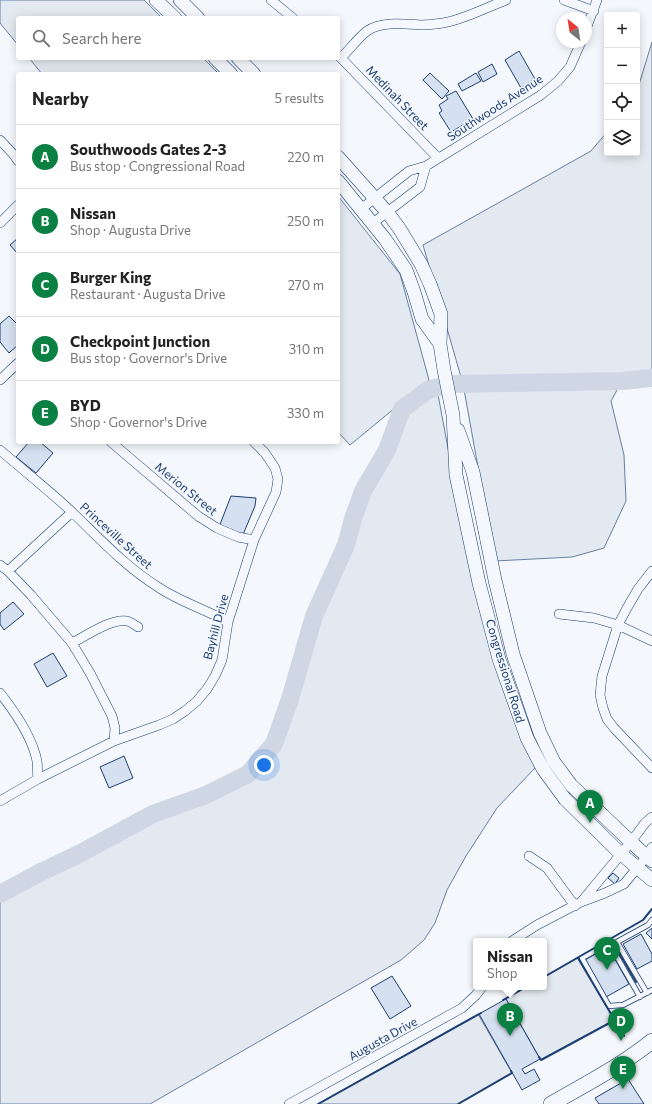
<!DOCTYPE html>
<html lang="en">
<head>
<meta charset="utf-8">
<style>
	body { margin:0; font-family:Commissioner,sans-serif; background:#f2f2f2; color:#222 }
	.controls { position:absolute; right:12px; top:12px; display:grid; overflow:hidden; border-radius:4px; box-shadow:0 2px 10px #0003 }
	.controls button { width:36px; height:36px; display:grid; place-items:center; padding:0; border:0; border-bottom:1px solid #e0e0e0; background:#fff; color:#222; font:20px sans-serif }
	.compass { position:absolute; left:556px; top:12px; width:36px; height:36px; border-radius:50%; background:#fff; box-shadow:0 2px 10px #0003; rotate:330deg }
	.you { position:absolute; left:264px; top:765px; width:14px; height:14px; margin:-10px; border:3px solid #fff; border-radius:50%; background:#1a73e8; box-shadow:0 0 0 6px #1a73e833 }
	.badge { display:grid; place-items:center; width:26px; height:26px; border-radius:50%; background:#0b8043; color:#fff; font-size:13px; font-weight:700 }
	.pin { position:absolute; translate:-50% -33px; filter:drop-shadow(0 1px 2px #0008) }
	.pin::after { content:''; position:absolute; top:21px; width:14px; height:12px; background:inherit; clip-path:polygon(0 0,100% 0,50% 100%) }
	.popup { position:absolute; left:473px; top:938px; width:74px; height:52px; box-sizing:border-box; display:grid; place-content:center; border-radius:4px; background:#fff; filter:drop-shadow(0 1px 3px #0005); font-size:13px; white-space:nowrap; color:#767676 }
	.popup b { font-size:15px; color:#222 }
	.popup::after { content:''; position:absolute; left:50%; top:100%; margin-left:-8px; border:8px solid transparent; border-top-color:#fff }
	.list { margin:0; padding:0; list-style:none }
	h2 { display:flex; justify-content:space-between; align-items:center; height:52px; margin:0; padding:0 16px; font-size:17px }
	h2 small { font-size:13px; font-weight:400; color:#767676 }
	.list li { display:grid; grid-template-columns:26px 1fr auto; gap:12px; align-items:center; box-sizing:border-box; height:64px; padding:0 16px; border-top:1px solid #e0e0e0 }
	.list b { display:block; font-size:15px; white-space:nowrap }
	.list p { margin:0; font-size:13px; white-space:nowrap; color:#767676 }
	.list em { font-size:13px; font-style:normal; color:#767676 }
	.icon { flex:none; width:22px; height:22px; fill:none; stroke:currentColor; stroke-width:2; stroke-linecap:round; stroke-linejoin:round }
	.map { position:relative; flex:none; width:652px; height:1104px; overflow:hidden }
	.search { position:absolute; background:#fff; box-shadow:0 2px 10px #0003; left:16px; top:16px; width:324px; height:44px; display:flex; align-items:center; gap:10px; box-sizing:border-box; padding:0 14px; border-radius:4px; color:#767676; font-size:15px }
	.panel { position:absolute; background:#fff; box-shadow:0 2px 10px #0003; left:16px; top:72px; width:324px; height:372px; border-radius:4px }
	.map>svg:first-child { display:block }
</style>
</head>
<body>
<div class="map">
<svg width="652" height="1104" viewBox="0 0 652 1104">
	<rect width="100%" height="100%" fill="#f4f7fb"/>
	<!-- green -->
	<path fill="#e3e9f0" stroke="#687fa3" d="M0,0H144L162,18H18V45L0,23Z
		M652,42V378L622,381L611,401L624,455L626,501L604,548L572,557L495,561L463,384L423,245L591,151L607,132V153H637V91Z
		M29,58H203L219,74H42Z
		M338,196L400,274L429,380L350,445L338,432Z
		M425,388L437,389L472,578L487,632L535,768L497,808L466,856L447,890L435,923L424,940L401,960L150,1104H0V894L39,873L79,854L153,814L206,795L248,774L274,744L290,699L314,615L346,545L353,519L363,491L387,450L402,409Z
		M578,958L615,1020L541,1060L506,999L526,987H544V977Z
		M478,1014L512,1073L458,1104H318Z"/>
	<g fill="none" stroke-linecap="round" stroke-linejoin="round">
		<!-- river -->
		<path stroke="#cfd7e4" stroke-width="18" d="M0,894L39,873L79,854L153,814L206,795L248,774L274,744L290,699L314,616L346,545L353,519L363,491L387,450L402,409L428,390L451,384L622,381L652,378"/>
	</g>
	<!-- building -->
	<path fill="#d5e0f0" stroke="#1d3f73" d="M519,51L535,79L521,88L505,60Z
		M492,64L497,74L483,82L478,72Z
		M430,73L449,91L442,99L423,80Z
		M476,73L481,81L462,91L458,84Z
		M456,91L473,119L451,132L439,113L442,111L439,105L448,99L446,96Z
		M18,238V254L10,245Z
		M9,316L18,325V345L9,353L0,342V324Z
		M29,442H40L53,453L36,473L16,457Z
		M231,496L256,498L255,506L242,537L219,527Z
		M13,602L24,614L4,630L0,624V613Z
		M53,653L67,676L47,687L34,664Z
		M124,756L133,778L109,788L100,767Z
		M613,873L619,878L615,884L608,878Z
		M652,928V939L646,933Z
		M641,934L652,954V961L637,969L623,944Z
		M608,947L629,984L606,997L585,960Z
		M392,976L411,1006L390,1019L371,988Z
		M506,999L540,1059L522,1069L525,1074L534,1069L540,1080L522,1090L479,1014Z
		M628,1079L644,1104H599L595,1098Z"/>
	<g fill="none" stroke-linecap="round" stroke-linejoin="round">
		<!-- service casing -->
		<g stroke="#1d3f73" stroke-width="6">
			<path id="service" d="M647,993L617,942L648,925L652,920
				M640,997L609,943L582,958L609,1006L623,1005L652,990"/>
		</g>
		<!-- minor casing -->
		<g stroke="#1d3f73" stroke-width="10">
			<path id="minor" d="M271,0L293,18
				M564,0L594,11
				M586,29L597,0
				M338,55L438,158
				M341,58C350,49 357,39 367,31C382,21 404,24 421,25C428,25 436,24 443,23C465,19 485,8 506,0
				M0,140L14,155L18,161
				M361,209L409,171L426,166L541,95L558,81L570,67L581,42
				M0,223L18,205
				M373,223L420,187L426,166
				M0,380L18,363
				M111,442L198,516L217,528L238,537L254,540
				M0,450C24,471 50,491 73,513C100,539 126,567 158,587C180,602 205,609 228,622
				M0,565L8,571L31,595L72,643L90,673L112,716L115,728L114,741
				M8,571L72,512
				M652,571L638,589L627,608L618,625L602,676L600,695L603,708L607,719L614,728L652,768
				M559,614L594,618L618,625L652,641
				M72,643C86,636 111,618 127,621C131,622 135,625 138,627
				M0,693C15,712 32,736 37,761C38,767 37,773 38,779
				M0,801L38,779L114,741L159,725L173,719L185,711L197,701L207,689L215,676L222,660L228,622L254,540L276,492L278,479L275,468L265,453L254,442
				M529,856L547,868L575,906
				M582,901L631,842L645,823L652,817
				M512,941L537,925L581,902L605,893L624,884L647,856L652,847
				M289,1104L462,1008L476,995L482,987"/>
		</g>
		<!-- secondary casing -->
		<g stroke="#1d3f73" stroke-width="14">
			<path id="secondary" d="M156,0L175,18
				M180,0L198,18
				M215,58L231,74
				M238,58L254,74
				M338,157L387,212L399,228L421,264L430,284L441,314L440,344L444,370L453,415L456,475L479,583L499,659L527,738L543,769L565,799L621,854L652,880
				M338,181L385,239L406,270L414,292L422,319L440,344
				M458,430L473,472L495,580L513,654L540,733L554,762L571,785L631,842L652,861"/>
		</g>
		<!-- trunk casing -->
		<g stroke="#1d3f73" stroke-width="16">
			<path id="trunk" d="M551,1104C586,1084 621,1066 652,1041"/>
		</g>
		<!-- service -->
		<use href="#service" stroke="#f4f7fb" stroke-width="4.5"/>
		<!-- minor -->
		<use href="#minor" stroke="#f4f7fb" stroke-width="9"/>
		<!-- secondary -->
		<use href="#secondary" stroke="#f4f7fb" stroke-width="13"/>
		<!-- trunk -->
		<use href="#trunk" stroke="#f4f7fb" stroke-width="15"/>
		<!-- wall -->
		<path stroke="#1d3f73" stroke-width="2" d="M611,939L636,982
			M578,958L624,1036
			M544,977L643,920L652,909
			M503,1000L526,987
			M539,1057L541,1060L615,1020
			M318,1104L481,1013
			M458,1104L512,1073L511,1071"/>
	</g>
	<g text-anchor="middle" stroke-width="3" stroke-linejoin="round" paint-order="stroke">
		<!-- street labels -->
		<g font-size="12" fill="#1d3f73" stroke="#f4f7fb">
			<text transform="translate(397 98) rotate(46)" y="4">Medinah Street</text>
			<text transform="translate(495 108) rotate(-33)" y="4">Southwoods Avenue</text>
			<text transform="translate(186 489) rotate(39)" y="4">Merion Street</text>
			<text transform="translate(116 536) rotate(42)" y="4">Princeville Street</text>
			<text transform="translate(216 627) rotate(-75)" y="4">Bayhill Drive</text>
			<text transform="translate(505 671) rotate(73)" y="4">Congressional Road</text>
			<text transform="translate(383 1039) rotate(-29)" y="4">Augusta Drive</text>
		</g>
	</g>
</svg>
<div class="controls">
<button>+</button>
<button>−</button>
<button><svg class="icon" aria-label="locate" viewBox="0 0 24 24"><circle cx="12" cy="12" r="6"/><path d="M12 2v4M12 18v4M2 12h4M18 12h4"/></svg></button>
<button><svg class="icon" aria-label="layers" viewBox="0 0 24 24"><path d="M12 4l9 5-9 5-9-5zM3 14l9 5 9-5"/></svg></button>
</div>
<svg class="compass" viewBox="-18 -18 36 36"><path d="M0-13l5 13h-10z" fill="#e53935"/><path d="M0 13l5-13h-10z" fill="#767676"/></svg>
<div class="you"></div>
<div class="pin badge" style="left:590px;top:823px">A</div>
<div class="pin badge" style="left:510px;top:1036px">B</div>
<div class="popup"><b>Nissan</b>Shop</div>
<div class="pin badge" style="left:607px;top:970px">C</div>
<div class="pin badge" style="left:621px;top:1041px">D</div>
<div class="pin badge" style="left:623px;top:1089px">E</div>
<div class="search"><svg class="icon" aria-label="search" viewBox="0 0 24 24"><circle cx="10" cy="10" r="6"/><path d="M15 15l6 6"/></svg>Search here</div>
<section class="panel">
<h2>Nearby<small>5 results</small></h2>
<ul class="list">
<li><span class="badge">A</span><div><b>Southwoods Gates 2-3</b><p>Bus stop · Congressional Road</p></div><em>220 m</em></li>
<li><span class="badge">B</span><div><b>Nissan</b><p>Shop · Augusta Drive</p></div><em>250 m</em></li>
<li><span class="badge">C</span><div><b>Burger King</b><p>Restaurant · Augusta Drive</p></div><em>270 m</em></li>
<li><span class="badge">D</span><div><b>Checkpoint Junction</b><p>Bus stop · Governor's Drive</p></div><em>310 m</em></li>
<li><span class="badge">E</span><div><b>BYD</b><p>Shop · Governor's Drive</p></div><em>330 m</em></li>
</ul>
</section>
</div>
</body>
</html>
